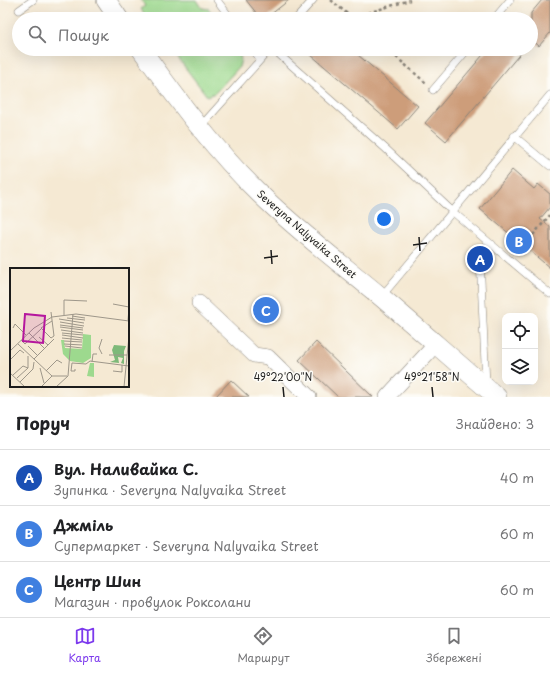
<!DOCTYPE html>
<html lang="uk">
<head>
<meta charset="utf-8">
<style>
	body { margin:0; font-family:"Playpen Sans",sans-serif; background:#f2f2f2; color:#202124 }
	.controls { position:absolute; right:12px; bottom:12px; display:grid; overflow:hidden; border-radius:8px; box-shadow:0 4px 16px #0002 }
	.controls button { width:36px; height:36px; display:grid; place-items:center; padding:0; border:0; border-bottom:1px solid #e0e0e0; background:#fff; color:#202124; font:20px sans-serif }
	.you { position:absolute; left:384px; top:219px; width:14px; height:14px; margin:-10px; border:3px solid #fff; border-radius:50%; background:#1a73e8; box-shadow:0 0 0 6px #1a73e833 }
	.badge { display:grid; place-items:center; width:26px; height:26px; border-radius:50%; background:#7c3aed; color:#fff; font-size:13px; font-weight:700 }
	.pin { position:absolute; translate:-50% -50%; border:2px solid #fff; box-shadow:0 1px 4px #0006 }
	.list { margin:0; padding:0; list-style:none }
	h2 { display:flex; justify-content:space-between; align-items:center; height:52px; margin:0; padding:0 16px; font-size:17px }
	h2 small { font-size:13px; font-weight:400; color:#757577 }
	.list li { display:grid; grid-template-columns:26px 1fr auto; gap:12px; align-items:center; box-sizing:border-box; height:56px; padding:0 16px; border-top:1px solid #e0e0e0 }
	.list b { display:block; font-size:15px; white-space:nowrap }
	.list p { margin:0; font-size:13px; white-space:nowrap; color:#757577 }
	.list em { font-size:13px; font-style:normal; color:#757577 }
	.icon { flex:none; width:22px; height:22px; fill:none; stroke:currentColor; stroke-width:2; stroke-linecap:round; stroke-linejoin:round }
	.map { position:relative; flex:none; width:550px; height:397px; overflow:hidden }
	.search { position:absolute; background:#fff; box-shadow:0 4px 16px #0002; left:12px; right:12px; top:12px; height:44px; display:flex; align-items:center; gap:10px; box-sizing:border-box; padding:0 14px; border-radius:22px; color:#757577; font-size:15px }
	.sheet { height:220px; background:#fff }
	nav { display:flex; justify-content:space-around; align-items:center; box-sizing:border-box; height:56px; border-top:1px solid #e0e0e0; background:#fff; font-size:11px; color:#757577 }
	nav a { display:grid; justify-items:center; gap:2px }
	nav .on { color:#7c3aed }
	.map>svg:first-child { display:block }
</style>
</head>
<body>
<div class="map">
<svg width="550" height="397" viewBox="0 0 550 397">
	<rect width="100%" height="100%" fill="#fdfcf7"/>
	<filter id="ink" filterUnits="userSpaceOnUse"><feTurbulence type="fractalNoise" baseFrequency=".025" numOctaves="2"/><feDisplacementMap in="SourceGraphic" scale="8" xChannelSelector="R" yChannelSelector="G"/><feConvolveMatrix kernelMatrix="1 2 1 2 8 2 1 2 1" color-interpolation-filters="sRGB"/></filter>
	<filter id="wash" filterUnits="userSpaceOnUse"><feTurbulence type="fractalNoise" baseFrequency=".012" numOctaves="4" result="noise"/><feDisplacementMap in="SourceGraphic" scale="16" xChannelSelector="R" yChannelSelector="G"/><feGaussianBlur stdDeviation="0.9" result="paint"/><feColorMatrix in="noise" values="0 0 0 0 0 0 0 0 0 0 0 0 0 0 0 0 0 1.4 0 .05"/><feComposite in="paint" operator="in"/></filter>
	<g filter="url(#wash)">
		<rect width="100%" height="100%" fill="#f5e9d3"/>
		<!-- green -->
		<path fill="#9dd98e" stroke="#5c7a55" d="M141,0H197L202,8L209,9L216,19H148L141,9L145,6Z
			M171,49H238L241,59L239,67L215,93L207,96Z"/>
		<g id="blocks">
			<!-- building -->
			<path fill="#cd9d7a" d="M246,0H289L265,19H261Z
				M542,0H550V33L539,46L531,39V13Z
				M304,49H351L418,106L398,129Z
				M488,49H524L446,141L425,123Z
				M512,170L534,189L538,184L550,194V207L540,219L550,227V268L480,209Z
				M316,342L373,397H338L299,360Z
				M231,380L249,397H215Z"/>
		</g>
	</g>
	<g filter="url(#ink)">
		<use href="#blocks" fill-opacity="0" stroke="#888278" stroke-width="1"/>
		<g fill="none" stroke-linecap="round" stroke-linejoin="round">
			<!-- service casing -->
			<g stroke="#888278" stroke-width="8">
				<path id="service" d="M217,0L231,19
					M19,10L33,0
					M296,19L313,0
					M494,19L510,0
					M253,49L260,59
					M273,49L386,149L453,212L550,294
					M433,90L468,49
					M200,127L270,49
					M514,136L550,166
					M381,297L550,95
					M486,384L480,259L492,244"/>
			</g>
			<!-- minor casing -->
			<g stroke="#888278" stroke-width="16">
				<path id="minor" d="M199,303L254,355L268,357L309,397
					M387,397L435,345"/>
			</g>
			<!-- tertiary casing -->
			<g stroke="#888278" stroke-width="20">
				<path id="tertiary" d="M106,0L119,19
					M141,49C177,99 215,151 260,194C298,231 340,263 380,296C419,329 458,364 497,397"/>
			</g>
			<!-- path -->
			<path stroke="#888278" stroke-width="2.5" stroke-dasharray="3 3" stroke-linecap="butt" d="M331,0L352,18
				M351,18L410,0
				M387,49L426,83
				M533,235L550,215
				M518,253L524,246"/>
			<!-- service -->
			<use href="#service" stroke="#fff" stroke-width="7"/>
			<!-- minor -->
			<use href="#minor" stroke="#fff" stroke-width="15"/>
			<!-- tertiary -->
			<use href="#tertiary" stroke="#fff" stroke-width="19"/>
		</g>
	</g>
	<!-- ticks -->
	<path fill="none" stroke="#1c1c1c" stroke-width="1.5" d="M419,237L420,251M413,245L427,243M271,250L272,264M264,258L278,256M283,387L284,397M432,387L433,397"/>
	<g text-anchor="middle" stroke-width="3" stroke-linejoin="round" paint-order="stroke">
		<!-- street labels -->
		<g font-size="10" fill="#1c1c1c" stroke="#fdfcf7">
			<text transform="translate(307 234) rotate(41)" y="4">Severyna Nalyvaika Street</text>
		</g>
	</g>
	<!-- overview -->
	<g transform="translate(10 268)">
		<rect width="119" height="119" fill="#f5e9d3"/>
		<path d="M73,66L81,67V90L73,95L60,93L53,86L51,72H54L55,80L72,81ZM80,95H84V109L77,108Z" fill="#9dd98e"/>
		<path d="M104,77L116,78L114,83V96L111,95L113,90L108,89L109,95L100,94L105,92L102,82Z" fill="#7eb979"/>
		<path fill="none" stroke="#9e978a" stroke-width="1" d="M103,36L119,39M41,44L44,68L41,70M54,47V32L77,33M62,48L75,50M57,50L75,52M49,51L74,55M118,52L119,40M50,54L74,58M50,57L73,60M50,59L73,62M3,60L5,56L16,67M31,60L41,70M31,60L42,53M51,62L73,65M19,65L34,80M52,65L73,67M52,67L73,70M29,69L38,77M52,70L72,72M92,71L89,80L92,86M11,72L15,76L31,61M54,73L72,74M8,76L42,108M54,76L72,77M18,78L27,87M55,78L72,80M0,83L24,60L42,49L66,46L119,53M99,87H117M24,91L44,71M0,92L10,82L14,85M82,94L83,86H87M30,100L34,115M65,101V103H61L62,95L76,96L80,93L119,98M36,103L47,92L52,95M103,103L112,104V97M0,105L15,119M3,107L13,98L18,100M7,110L18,100V88M10,114L23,101L24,94M31,119L42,108H57M46,119L58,108L63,46M114,119L119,68"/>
		<path fill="#b5179e" fill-opacity="0.15" stroke="#b5179e" stroke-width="2" d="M15,46L35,48L33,75L13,73Z"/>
		<rect width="119" height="119" fill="none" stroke="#1c1c1c" stroke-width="2"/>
	</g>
	<g font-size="10" text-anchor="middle" fill="#1c1c1c" stroke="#fdfcf7" stroke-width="3" stroke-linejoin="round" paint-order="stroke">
		<text x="283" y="381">49°22'00"N</text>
		<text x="432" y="381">49°21'58"N</text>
	</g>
</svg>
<div class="controls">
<button><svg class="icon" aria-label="locate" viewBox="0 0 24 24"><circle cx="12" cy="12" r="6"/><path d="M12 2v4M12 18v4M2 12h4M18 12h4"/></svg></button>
<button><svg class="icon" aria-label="layers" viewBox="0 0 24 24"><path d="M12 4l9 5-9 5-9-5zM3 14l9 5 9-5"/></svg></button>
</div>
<div class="you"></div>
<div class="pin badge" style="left:480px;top:259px;background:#1a4fb4">A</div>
<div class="pin badge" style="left:519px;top:241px;background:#3f7fe0">B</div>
<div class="pin badge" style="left:266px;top:310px;background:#3f7fe0">C</div>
<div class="search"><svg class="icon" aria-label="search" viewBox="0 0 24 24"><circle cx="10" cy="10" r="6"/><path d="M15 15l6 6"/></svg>Пошук</div>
</div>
<section class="sheet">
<h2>Поруч<small>Знайдено: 3</small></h2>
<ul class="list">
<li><span class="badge" style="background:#1a4fb4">A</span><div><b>Вул. Наливайка С.</b><p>Зупинка · Severyna Nalyvaika Street</p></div><em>40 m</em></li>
<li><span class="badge" style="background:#3f7fe0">B</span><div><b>Джміль</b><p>Супермаркет · Severyna Nalyvaika Street</p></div><em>60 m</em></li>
<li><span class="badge" style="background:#3f7fe0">C</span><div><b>Центр Шин</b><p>Магазин · провулок Роксолани</p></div><em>60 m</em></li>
</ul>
</section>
<nav>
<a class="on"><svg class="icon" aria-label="map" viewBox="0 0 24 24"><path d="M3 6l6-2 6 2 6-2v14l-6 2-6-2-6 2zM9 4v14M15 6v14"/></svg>Карта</a>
<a><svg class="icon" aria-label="directions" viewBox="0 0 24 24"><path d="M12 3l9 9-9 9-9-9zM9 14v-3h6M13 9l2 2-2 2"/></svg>Маршрут</a>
<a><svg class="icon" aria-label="saved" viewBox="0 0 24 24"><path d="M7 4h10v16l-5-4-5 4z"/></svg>Збережені</a>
</nav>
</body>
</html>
